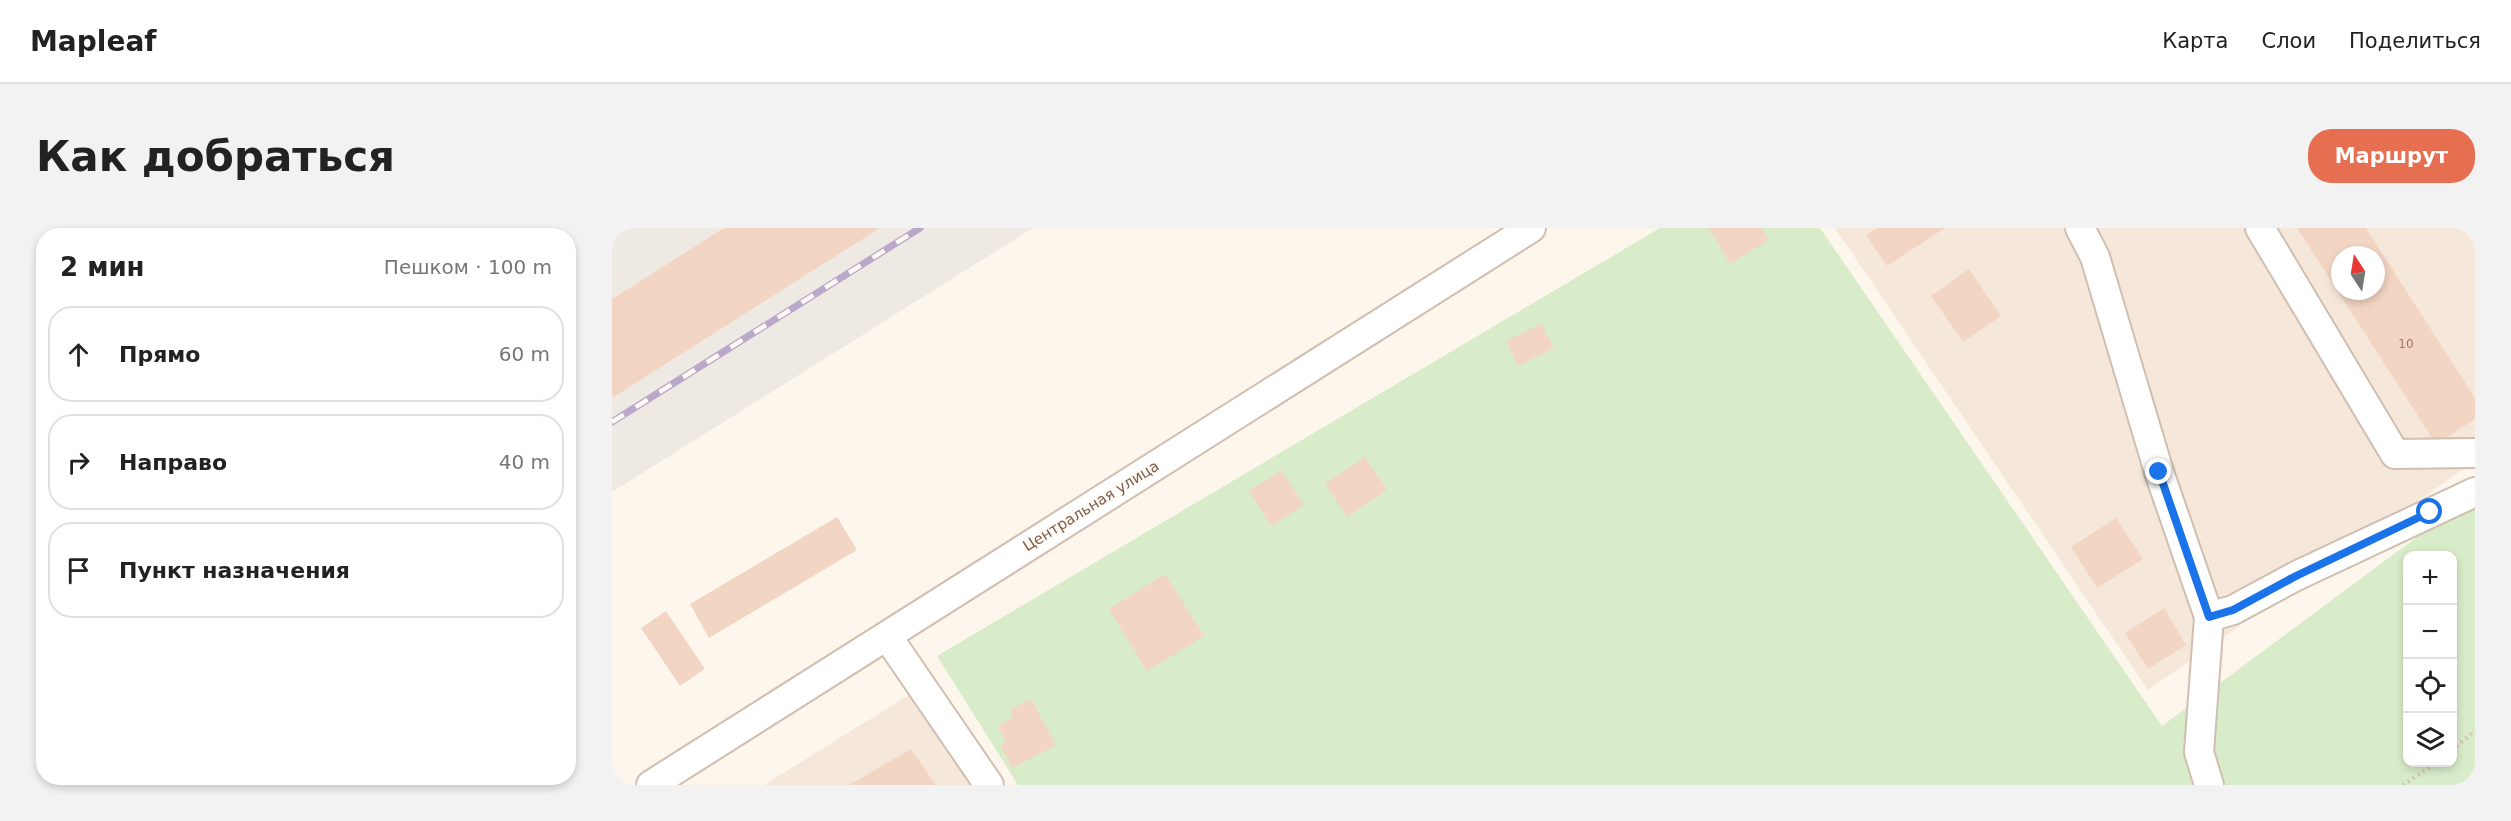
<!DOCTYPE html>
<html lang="ru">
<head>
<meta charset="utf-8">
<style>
	body { margin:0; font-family:"DejaVu Sans",sans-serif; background:#f2f2f2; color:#222 }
	.controls { position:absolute; right:18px; bottom:18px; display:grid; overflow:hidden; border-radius:12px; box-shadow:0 3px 9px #0003 }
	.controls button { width:54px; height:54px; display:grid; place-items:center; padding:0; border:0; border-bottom:2px solid #e0e0e0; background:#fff; color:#222; font:30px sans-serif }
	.compass { position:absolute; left:1719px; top:18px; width:54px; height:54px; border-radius:50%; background:#fff; box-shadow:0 3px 9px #0003; rotate:348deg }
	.stop { position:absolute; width:18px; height:18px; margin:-14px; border:4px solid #1a73e8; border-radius:50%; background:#fff }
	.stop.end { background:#1a73e8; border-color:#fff; box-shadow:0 2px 6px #0008 }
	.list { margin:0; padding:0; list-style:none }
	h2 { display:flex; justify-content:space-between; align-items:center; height:78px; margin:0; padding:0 24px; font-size:26px }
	h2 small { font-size:20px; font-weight:400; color:#767676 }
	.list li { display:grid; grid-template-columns:39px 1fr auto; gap:18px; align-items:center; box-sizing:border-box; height:96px; margin:0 12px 12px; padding:0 12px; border:2px solid #e0e0e0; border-radius:24px }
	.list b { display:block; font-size:22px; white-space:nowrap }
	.list em { font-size:20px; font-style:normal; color:#767676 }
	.icon { flex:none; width:33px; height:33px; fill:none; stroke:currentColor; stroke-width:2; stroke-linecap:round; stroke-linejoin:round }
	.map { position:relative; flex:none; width:1863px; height:557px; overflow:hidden; border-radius:24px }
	header { display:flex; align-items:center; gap:36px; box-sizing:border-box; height:84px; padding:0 30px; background:#fff; border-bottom:2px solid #e0e0e0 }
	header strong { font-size:28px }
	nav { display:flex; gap:33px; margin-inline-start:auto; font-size:21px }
	.intro { display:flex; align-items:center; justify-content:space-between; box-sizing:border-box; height:144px; padding:0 36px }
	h1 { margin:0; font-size:42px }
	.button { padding:15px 27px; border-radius:24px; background:#e76f51; color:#fff; font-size:21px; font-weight:700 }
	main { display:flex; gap:36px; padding:0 36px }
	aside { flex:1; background:#fff; border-radius:24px; box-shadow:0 3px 9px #0003 }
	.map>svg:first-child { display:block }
</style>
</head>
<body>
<header>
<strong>Mapleaf</strong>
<nav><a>Карта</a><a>Слои</a><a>Поделиться</a></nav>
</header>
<div class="intro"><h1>Как добраться</h1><a class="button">Маршрут</a></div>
<main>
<aside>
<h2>2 мин<small>Пешком · 100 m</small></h2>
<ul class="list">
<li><svg class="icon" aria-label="ahead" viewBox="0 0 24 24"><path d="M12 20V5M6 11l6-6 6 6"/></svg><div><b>Прямо</b></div><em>60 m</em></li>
<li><svg class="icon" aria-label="right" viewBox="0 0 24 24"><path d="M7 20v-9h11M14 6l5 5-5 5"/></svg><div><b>Направо</b></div><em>40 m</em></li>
<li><svg class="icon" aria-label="arrive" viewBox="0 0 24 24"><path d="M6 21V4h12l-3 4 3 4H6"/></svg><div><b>Пункт назначения</b></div></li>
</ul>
</aside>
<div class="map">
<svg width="1863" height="557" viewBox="0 0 1863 557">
	<rect width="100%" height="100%" fill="#fdf6ec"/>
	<!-- residential -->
	<path fill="#f5e8da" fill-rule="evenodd" d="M1223,0H1863V233L1536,462ZM1728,27H1764V63H1728Z
		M313,457L375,557H152Z"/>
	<!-- industrial -->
	<path fill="#efe9e4" d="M0,0H421L0,264Z"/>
	<!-- green -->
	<path fill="#d8ecc9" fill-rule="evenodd" d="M1048,0H1208L1550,498L1863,266V557H406L325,428ZM1796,328H1840V534H1796Z"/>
	<!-- building -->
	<path fill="#f3d5c3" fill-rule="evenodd" d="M112,0H268L0,170V71Z
		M1097,0H1150L1157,12L1118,36Z
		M1265,0H1333L1275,38L1254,7Z
		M1685,0H1754L1863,170V191L1824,216ZM1728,27H1764V63H1728Z
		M1357,41L1389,88L1351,114L1319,68Z
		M929,96L942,120L906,138L894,113Z
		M753,229L775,262L735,289L713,255Z
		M669,242L692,277L659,298L637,263Z
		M225,289L245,322L97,410L78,376Z
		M1504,290L1531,331L1485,360L1459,319Z
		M553,346L592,408L535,443L497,381Z
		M1552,380L1574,417L1536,441L1513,405Z
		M54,383L93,441L68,458L29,400Z
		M419,471L444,517L400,540L388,517L394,514L386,498L401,489L398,482Z
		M299,521L324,557H237Z"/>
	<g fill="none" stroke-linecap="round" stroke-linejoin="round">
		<!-- minor casing -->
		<g stroke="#d1beb0" stroke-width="32">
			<path id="minor" d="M1468,0L1483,29L1547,244L1597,389L1587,524L1597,557
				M1648,0L1783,226L1863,225
				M1597,389L1621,382L1684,348L1863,264
				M275,408L377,557
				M39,557L919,0"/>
		</g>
		<!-- path -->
		<path stroke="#d9b8a5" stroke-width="4" stroke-dasharray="1.5 4.5" stroke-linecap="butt" d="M1840,522L1863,503
			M1791,557L1826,534"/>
		<!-- minor -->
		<use href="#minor" stroke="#fff" stroke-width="28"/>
		<!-- rail casing -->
		<g stroke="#b9a8c9" stroke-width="7">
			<path id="rail" d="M0,194L308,0"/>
		</g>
		<!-- rail -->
		<use href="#rail" stroke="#fffaf3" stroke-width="4.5" stroke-dasharray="14" stroke-linecap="butt"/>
	</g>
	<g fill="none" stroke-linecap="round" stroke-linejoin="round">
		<!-- route -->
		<path stroke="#1a73e8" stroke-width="8" d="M1547,244L1597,389L1621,382L1684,348L1818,284"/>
	</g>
	<g text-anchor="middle" stroke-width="4.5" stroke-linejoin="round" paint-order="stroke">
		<!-- number labels -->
		<g font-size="12" fill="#987a6a">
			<text x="1794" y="120">10</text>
		</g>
		<!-- street labels -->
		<g font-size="15" fill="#7a5c4d" stroke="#fffaf3">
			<text transform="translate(479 278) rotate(-32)" y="5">Центральная улица</text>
		</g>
	</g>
</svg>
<div class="controls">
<button>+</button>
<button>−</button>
<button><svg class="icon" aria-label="locate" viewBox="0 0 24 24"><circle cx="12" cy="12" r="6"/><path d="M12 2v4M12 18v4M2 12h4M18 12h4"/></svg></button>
<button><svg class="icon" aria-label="layers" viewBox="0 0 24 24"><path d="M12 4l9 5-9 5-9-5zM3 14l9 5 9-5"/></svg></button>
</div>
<svg class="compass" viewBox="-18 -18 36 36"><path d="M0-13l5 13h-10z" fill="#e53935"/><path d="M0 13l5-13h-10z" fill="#767676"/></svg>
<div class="stop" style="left:1818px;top:284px"></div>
<div class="stop end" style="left:1547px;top:244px"></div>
</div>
</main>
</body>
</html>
